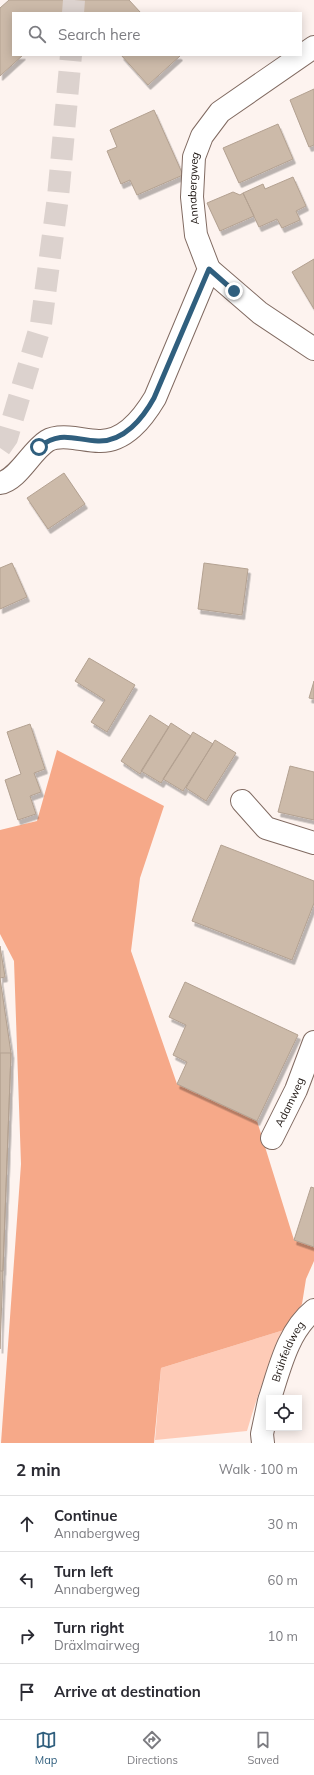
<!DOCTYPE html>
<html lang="en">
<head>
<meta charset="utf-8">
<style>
	body { margin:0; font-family:Mulish,sans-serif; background:#f2f2f3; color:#2b2b33 }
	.controls { position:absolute; right:12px; bottom:12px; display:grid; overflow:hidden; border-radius:0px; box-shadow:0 2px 10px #0003 }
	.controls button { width:36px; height:36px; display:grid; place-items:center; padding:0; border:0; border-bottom:1px solid #e1e1e2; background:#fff; color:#2b2b33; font:20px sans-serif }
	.stop { position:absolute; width:12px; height:12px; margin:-9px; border:3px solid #305f7e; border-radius:50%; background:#fff }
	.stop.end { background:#305f7e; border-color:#fff; box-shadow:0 1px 4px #0008 }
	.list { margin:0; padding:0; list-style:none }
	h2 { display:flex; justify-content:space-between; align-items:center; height:52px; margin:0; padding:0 16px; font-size:17px }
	h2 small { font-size:13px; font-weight:400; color:#7c7c81 }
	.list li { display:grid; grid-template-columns:26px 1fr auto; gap:12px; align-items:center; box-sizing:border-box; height:56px; padding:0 16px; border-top:1px solid #e1e1e2 }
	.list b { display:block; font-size:15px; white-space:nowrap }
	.list p { margin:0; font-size:13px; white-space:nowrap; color:#7c7c81 }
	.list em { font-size:13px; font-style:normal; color:#7c7c81 }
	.icon { flex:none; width:22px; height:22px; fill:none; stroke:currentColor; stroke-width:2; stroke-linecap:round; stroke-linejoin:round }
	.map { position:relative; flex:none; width:314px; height:1443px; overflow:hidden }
	.search { position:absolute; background:#fff; box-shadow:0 2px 10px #0003; left:12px; right:12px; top:12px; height:44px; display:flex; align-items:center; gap:10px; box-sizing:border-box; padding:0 14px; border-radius:0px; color:#7c7c81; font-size:15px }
	.sheet { height:276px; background:#fff }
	nav { display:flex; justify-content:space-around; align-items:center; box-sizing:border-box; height:56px; border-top:1px solid #e1e1e2; background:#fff; font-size:11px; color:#7c7c81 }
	nav a { display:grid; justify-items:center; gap:2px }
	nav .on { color:#305f7e }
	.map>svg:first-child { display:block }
</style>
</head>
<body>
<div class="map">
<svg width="314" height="1443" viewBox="0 0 314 1443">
	<defs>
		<filter id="shadow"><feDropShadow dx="2.5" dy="4.5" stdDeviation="0" flood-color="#0004"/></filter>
	</defs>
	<rect width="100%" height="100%" fill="#fdf3ef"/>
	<!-- green -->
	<path fill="#fecbb7" d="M284,1330C269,1363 257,1396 247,1431L155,1440L161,1368Z"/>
	<!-- forest -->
	<path fill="#f6a989" d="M57,750L164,806L140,878L131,951L177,1084L257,1121L294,1240L314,1247V1261L306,1279L302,1304L284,1330L161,1368L154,1443H1L21,1164L14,961L0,934V830L37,821Z"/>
	<!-- building -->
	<path fill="#ccbaa9" stroke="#b3a191" filter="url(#shadow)" d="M9,0H129L141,13H84L79,8L73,13H13V55H23L0,76V8Z
		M121,55H179L180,56L148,85Z
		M314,89V145L309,147L290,100Z
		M154,110L183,175L137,195L130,180L121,184L107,151L117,147L110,130Z
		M278,124L293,159L239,183L223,148Z
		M293,177L306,206L296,211L300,220L282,228L277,219L259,227L243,193L263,184L265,189Z
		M233,192L240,195L243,193L254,216L220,231L207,203Z
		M314,259V309L292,272Z
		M64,473L85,504L48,529L27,498Z
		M12,563L27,597L0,609V568Z
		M204,563L248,569L242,615L198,609Z
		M89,658L135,685L107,732L91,722L105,700L75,681Z
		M314,681V699L309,698Z
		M150,715L169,727L140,774L121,761Z
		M171,723L191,736L161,783L141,771Z
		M30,724L45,769L34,773L41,792L30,796L36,814L18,820L5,780L21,774L7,732Z
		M193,732L213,744L183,791L163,779Z
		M215,740L236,753L206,801L186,788Z
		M290,766L314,772V820L278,812Z
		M221,845L314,881V903L292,960L192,921Z
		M0,946L5,977L0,978Z
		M0,978L11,1053L0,1349Z
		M185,982L298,1035L257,1121L177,1084L187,1062L173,1055L186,1025L169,1017Z
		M0,1053H11L3,1271H0Z
		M311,1187L314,1188V1247L294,1240Z"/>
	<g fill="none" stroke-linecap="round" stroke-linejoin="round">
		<!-- major-tunnel -->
		<path stroke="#dcd2ce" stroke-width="22" stroke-dasharray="22 11" stroke-linecap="butt" d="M73,13L74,0
			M0,448L7,438L41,324L58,197L71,55"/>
		<!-- minor casing -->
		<g stroke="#806a61" stroke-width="24">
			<g id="minor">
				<path d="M209,269L260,313L314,349"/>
				<path id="s1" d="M0,483C18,480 31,451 47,441C55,436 66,437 74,438C82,439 91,441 99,441C125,442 143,418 155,398L209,269L196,235L192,197L194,157L202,136L220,112L314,47"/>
				<path d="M242,801L266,828L314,843"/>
				<path id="s2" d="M272,1138L296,1090L314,1042"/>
				<path id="s3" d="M270,1398C280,1367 288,1331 314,1310"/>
				<path d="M263,1443L262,1434L269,1401"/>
			</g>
		</g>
		<!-- minor -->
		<use href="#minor" stroke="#fff" stroke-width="22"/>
	</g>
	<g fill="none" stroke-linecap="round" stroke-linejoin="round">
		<!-- route -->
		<path stroke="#305f7e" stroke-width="5" d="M39,447C61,430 74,440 98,441C124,442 143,418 154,398L209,269L234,291"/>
	</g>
	<g text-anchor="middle" stroke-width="3.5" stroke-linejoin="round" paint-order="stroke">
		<!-- street labels -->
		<g font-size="11" fill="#1f1713" stroke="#fdf3ef">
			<text dy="4" stroke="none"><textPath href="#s1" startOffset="414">Annabergweg</textPath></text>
			<text dy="4" stroke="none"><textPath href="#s2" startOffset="40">Adamweg</textPath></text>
			<text dy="4" stroke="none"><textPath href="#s3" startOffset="50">Brühfeldweg</textPath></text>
		</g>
	</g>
</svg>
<div class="controls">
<button><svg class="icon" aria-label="locate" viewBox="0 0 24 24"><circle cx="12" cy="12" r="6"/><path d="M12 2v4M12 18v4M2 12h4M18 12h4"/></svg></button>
</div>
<div class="stop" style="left:39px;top:447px"></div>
<div class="stop end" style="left:234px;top:291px"></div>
<div class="search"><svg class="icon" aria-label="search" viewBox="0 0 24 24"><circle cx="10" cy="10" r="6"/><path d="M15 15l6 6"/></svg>Search here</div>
</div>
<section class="sheet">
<h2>2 min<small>Walk · 100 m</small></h2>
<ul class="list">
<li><svg class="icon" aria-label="ahead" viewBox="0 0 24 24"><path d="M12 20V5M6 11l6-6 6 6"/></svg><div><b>Continue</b><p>Annabergweg</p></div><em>30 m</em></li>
<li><svg class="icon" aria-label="left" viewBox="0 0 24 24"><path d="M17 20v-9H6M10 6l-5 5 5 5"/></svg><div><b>Turn left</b><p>Annabergweg</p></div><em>60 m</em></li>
<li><svg class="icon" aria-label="right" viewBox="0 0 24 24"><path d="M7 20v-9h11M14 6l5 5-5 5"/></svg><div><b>Turn right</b><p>Dräxlmairweg</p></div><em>10 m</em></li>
<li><svg class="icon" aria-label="arrive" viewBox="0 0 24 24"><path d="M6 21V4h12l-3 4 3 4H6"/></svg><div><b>Arrive at destination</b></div></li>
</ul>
</section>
<nav>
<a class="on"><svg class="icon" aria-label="map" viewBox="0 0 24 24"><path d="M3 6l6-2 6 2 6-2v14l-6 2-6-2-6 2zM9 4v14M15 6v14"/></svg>Map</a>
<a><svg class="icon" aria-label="directions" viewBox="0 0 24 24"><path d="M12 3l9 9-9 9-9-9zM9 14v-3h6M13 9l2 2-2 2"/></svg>Directions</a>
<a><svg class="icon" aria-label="saved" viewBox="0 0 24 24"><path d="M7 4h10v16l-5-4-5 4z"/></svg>Saved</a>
</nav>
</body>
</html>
